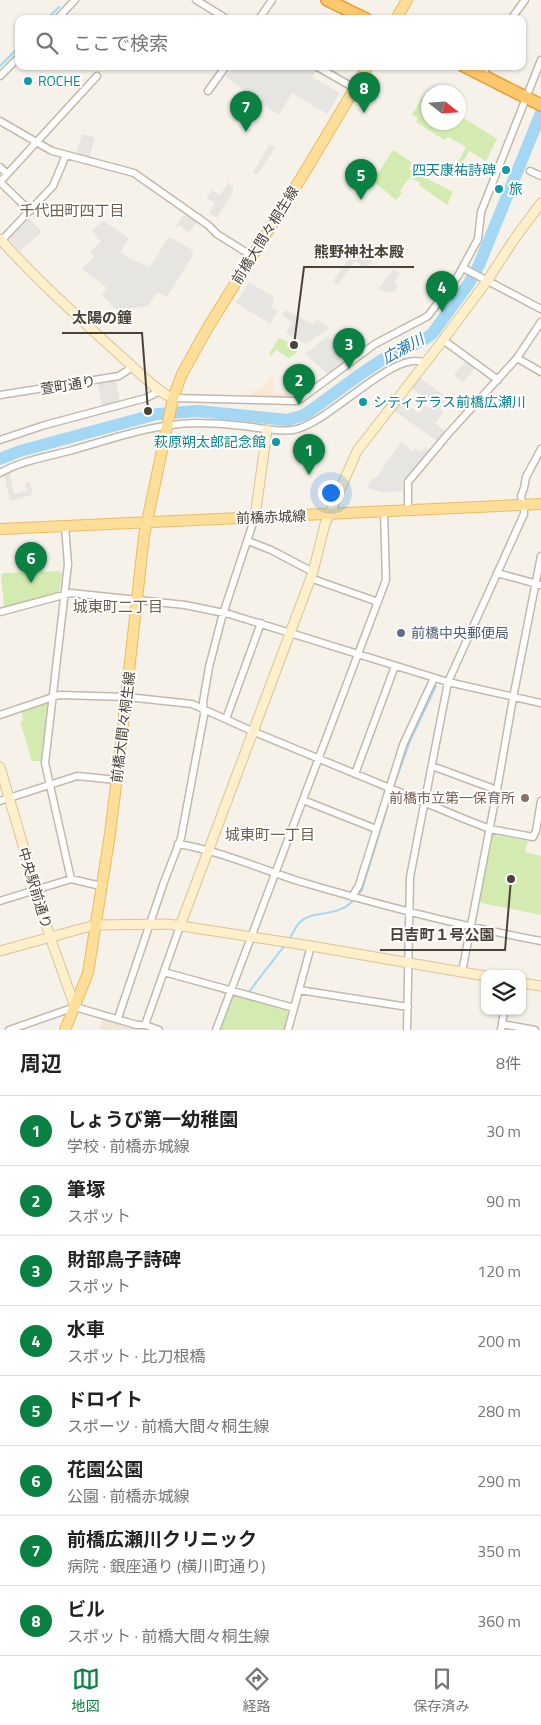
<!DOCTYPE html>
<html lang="ja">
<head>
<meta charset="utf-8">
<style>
	body { margin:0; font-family:"Titillium Web","Noto Sans JP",sans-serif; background:#f2f2f2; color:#222 }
	.controls { position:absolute; right:15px; bottom:15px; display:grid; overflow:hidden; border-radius:10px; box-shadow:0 1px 4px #0004 }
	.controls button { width:45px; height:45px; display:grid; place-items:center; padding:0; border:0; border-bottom:1px solid #e0e0e0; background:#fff; color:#222; font:25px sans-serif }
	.compass { position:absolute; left:421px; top:85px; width:45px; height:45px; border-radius:50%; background:#fff; box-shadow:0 1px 4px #0004; rotate:107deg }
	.you { position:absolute; left:330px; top:492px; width:18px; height:18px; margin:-12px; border:4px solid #fff; border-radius:50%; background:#1a73e8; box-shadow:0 0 0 8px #1a73e833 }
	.badge { display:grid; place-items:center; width:32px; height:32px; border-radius:50%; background:#0b8043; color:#fff; font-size:16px; font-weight:700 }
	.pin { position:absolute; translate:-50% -41px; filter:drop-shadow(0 1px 2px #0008) }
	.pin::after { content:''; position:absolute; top:26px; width:18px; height:15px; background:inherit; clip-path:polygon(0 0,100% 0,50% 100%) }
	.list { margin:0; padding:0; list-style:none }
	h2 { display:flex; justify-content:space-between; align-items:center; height:65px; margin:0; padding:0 20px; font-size:21px }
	h2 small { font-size:16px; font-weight:400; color:#767676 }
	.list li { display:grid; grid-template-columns:32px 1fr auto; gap:15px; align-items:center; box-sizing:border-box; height:70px; padding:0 20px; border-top:1px solid #e0e0e0 }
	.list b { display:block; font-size:19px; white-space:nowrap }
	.list p { margin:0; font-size:16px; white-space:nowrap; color:#767676 }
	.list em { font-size:16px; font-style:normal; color:#767676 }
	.icon { flex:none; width:28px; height:28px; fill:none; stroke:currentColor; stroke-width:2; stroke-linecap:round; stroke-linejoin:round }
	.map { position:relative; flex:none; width:541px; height:1030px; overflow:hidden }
	.search { position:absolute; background:#fff; box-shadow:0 1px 4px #0004; left:15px; right:15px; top:15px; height:55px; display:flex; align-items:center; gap:12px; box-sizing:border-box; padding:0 18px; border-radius:10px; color:#767676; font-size:19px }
	.sheet { height:625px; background:#fff }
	nav { display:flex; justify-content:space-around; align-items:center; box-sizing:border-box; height:70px; border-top:1px solid #e0e0e0; background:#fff; font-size:14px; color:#767676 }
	nav a { display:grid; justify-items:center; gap:2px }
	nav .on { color:#0b8043 }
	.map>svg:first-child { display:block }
</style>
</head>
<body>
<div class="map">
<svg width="541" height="1030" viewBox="0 0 541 1030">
	<rect width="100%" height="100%" fill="#f6f2ea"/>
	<!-- commercial -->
	<path fill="#f8e8d5" d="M270,377H274L273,392L290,394L289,400L250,396L251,390L260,391V388H264Z"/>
	<!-- education -->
	<path fill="#efe6d3" d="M103,1019L139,1030H99Z"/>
	<!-- green -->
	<path fill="#d3ebb1" d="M424,94L428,97V122H458L459,115L497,139L486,161L469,151L461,166L457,164L466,147L448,137L444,140L416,122L418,118L412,115Z
		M393,150L413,163L409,169L453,192L447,205L419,185L420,183L410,177L400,191L402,193L396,200L373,181Z
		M279,338L288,342L286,346L297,352L289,358L276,350L271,356L269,354Z
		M59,571L62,574L59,592L7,607L4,605L1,576L3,573Z
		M46,703L49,705L43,759L41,761H32L20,722L23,721L22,711Z
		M490,834L528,841L525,852L541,856V915L477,902Z
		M232,996H235L287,1010L289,1013L285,1030H220Z"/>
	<!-- parking -->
	<path fill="#e7e5e1" d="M233,66H308L316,71L312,77L340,93L327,114L292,93L279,115L225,77Z
		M82,134L95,138L89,158L76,154Z
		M269,145L276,147L257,175L253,172Z
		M228,183L233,187V192L217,218L209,213L215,203L207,198L212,190L220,195Z
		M187,215L197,221L189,233L179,225L176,228V226L182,216Z
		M27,216L42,232L20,251L9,239V235Z
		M104,221L129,238L120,252L131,259L150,267L168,238H172L192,250L193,255L167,297L157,292L148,306L117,310L102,295L107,288L82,269L94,257L90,252L101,241L92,231Z
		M362,240L380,252L366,268L355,261L338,285L333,281Z
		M393,269L400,274L394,282L396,284L397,291L386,292L378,289Z
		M249,282L274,297L272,299L274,303L271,307L278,311L270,324L236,303Z
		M286,310L313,324L317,319L329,328L306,344L286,333L292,322L282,315Z
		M328,336L336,346L341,342L348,349L350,348L357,354L329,375L305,354Z
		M466,361L475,368L463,382L454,375Z
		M419,377L448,398L440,409L444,412L435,423L446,432L437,441L393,410L400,400L419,413L425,405L429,408L433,404L410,387Z
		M116,380L120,403L102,406L98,384Z
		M401,442L412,451L416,449L418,451H422L425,447L430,451L402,483L403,491L382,492L367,488L371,480L377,477Z
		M10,473L14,494L27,491L25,483L30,482L33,495L10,501L4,474Z"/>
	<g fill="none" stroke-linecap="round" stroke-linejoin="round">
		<!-- stream -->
		<path stroke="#a4d7f4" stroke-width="2" d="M47,19L59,7
			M0,66L19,47
			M393,788L410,741L436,686
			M357,896L362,890L392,792
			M289,939C293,934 295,927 300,922C313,909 336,919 354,900
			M248,993L285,945"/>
		<!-- river -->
		<path stroke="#a4d7f4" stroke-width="12" d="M0,459L20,451L157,414L198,411L288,420L304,415C332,396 358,374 387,357C402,349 419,345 432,334L469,283L479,265L541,113"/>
		<!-- street casing -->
		<g stroke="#c2b9ac" stroke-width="9">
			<path id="street" d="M196,0L227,19
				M57,19L75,0
				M259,19L272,0
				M511,19L525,0
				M316,66L354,88
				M483,75L487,66
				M0,76L19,57
				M208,91L226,66
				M0,121L52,151L134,173L208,225L217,234L252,256
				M0,167L7,174
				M530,171L541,176
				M0,182L97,76
				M0,182L30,211
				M0,242L53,186L66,155
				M463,268L541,309
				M443,340L498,380
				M517,358L541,372
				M0,395L119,376L128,370L130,364
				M173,398L295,401L302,398L375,344L428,316L458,276L478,239L481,212L541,60
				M0,440L45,425L146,398L160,391
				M0,473C21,461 46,457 69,451C109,440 152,424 195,423C211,423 228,424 244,426C261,428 277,432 293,430C328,425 395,347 425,363
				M408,510V482L448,434L517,358L541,322
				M65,527L68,564L45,763L71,879L101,886
				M248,541L271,550L313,572
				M497,573L541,585
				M310,578L378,602
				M0,612L71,593L185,605L229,614L448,682L541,703
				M0,715L59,695L127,697L192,704L252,731L462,818L490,829L533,837L536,831L541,801
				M226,719L261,623
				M432,766L497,790
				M355,774L395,666
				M303,800L376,829
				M0,801L77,776L117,780
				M178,844C222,851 262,870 305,883C383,906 461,926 541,941
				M352,897L359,885L403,745L434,678
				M0,901L71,879
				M164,972L294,1008
				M462,972L497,790L513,698L541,556
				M299,990L408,1007
				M118,1018L164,882L181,838L204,715L203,702L209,667L222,617L255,517
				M502,1024L535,1030
				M9,1030L75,1007L137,1025H145
				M159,1030L145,1025L180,926
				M216,1030L386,580L384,512
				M288,1030L311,946
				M407,1030L410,877L448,682L524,514V510L521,496L524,488L526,477L541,449
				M501,1030L504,1011"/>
		</g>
		<!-- secondary casing -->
		<g stroke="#d8c498" stroke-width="11">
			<path id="secondary" d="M0,239C38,281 80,319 122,357C135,368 158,393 173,398
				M255,517L267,430
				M0,767L50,937L75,1007
				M180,926L313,572L325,524L357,451L443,340L487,281L515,238L541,203
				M0,951L95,925L168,924L311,946L485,976
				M522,983L541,986"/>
		</g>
		<!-- primary casing -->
		<g stroke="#eabc64" stroke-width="12">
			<path id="primary" d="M396,19L407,0
				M0,529L541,504
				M65,1030L88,973L110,834L120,752L144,536L173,398L182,374L207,329L306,170L368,66"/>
		</g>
		<!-- highway casing -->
		<g stroke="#e59d34" stroke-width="14">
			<path id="highway" d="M327,0L366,19
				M464,66L541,105"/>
		</g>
		<!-- street -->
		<use href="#street" stroke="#fff" stroke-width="6"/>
		<!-- secondary -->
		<use href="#secondary" stroke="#fff0cb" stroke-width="9"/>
		<!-- primary -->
		<use href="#primary" stroke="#ffde9a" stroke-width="10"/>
		<!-- highway -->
		<use href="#highway" stroke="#ffc86c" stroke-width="11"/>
	</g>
	<!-- markers -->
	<g fill="#0f9aa8" stroke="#fff" stroke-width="2">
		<circle cx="28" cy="81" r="5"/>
		<circle cx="506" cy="170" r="5"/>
		<circle cx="499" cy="189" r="5"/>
		<circle cx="363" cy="402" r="5"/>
		<circle cx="276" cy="442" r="5"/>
	</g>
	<circle fill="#5c6f8a" stroke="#fff" stroke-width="2" cx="401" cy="633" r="5"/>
	<circle fill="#8d6e63" stroke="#fff" stroke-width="2" cx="525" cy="798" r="5"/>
	<g text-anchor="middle" stroke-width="4" stroke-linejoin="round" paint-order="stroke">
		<!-- culture labels -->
		<g font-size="14" fill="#0d838f" stroke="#fff" text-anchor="start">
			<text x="38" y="86">ROCHE</text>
			<text x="496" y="175" text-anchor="end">四天康祐詩碑</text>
			<text x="509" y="194">旅</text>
			<text x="373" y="407">シティテラス前橋広瀬川</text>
			<text x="266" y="447" text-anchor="end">萩原朔太郎記念館</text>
		</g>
		<!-- street labels -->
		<g font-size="14" fill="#4a4237" stroke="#fff">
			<text transform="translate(265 235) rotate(-58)" y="5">前橋大間々桐生線</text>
			<text transform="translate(68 385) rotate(-9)" y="5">萱町通り</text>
			<text transform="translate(271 517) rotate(-2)" y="5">前橋赤城線</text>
			<text transform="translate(123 727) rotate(-83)" y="5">前橋大間々桐生線</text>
			<text transform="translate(35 888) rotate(73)" y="5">中央駅前通り</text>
		</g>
		<!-- service labels -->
		<g font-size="14" fill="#4e5e75" stroke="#fff" text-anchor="start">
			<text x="411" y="638">前橋中央郵便局</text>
		</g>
		<!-- education labels -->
		<g font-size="14" fill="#785e54" stroke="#fff" text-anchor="end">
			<text x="515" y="803">前橋市立第一保育所</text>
		</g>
		<!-- neighbourhood labels -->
		<g font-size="15" fill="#6e604e" stroke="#fff">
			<text x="72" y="216">千代田町四丁目</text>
			<text x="118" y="612">城東町二丁目</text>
			<text x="270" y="840">城東町一丁目</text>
		</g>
		<!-- water labels -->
		<g font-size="15" font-style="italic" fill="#2878ac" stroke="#fff">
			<text transform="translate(403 349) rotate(-29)" y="5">広瀬川</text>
		</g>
	</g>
	<!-- callouts -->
	<path fill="none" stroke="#4a4237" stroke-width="2" d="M294 345L304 267H414M148 411L142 333H62M511 879L505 950H380"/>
	<g fill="#4a4237" stroke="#fff" stroke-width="2">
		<circle cx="294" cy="345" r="5"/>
		<circle cx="148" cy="411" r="5"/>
		<circle cx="511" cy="879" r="5"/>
	</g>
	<g font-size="15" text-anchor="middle" font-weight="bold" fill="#4a4237" stroke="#fff" stroke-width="4" stroke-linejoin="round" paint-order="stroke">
		<text x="359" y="257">熊野神社本殿</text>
		<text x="102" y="323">太陽の鐘</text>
		<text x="442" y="940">日吉町１号公園</text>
	</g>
</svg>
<div class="controls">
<button><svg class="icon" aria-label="layers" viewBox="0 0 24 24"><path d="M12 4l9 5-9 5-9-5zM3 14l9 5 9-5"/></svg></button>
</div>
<svg class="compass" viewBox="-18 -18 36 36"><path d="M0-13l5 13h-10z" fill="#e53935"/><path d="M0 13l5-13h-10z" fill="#767676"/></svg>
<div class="you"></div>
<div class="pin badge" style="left:309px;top:475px">1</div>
<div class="pin badge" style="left:299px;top:405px">2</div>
<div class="pin badge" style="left:349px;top:369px">3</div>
<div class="pin badge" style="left:442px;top:312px">4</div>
<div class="pin badge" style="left:361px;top:200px">5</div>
<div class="pin badge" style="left:31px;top:583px">6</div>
<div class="pin badge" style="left:246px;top:132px">7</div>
<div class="pin badge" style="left:364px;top:113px">8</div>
<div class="search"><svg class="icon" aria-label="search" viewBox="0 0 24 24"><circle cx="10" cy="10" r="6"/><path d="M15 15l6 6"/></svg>ここで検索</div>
</div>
<section class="sheet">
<h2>周辺<small>8件</small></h2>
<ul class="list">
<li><span class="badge">1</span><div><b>しょうび第一幼稚園</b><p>学校 · 前橋赤城線</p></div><em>30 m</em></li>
<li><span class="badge">2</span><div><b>筆塚</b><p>スポット</p></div><em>90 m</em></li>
<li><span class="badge">3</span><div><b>財部鳥子詩碑</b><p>スポット</p></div><em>120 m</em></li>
<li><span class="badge">4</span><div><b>水車</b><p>スポット · 比刀根橋</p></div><em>200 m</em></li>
<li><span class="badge">5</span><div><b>ドロイト</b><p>スポーツ · 前橋大間々桐生線</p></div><em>280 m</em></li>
<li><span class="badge">6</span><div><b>花園公園</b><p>公園 · 前橋赤城線</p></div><em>290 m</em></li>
<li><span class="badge">7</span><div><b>前橋広瀬川クリニック</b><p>病院 · 銀座通り (横川町通り)</p></div><em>350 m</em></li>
<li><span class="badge">8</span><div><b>ビル</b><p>スポット · 前橋大間々桐生線</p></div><em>360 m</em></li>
</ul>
</section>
<nav>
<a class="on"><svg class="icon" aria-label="map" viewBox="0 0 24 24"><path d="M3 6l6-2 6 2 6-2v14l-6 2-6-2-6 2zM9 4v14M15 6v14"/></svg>地図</a>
<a><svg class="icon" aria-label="directions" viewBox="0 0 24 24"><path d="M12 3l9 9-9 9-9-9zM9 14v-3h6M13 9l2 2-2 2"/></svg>経路</a>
<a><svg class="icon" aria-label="saved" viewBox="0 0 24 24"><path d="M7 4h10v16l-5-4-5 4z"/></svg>保存済み</a>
</nav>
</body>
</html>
